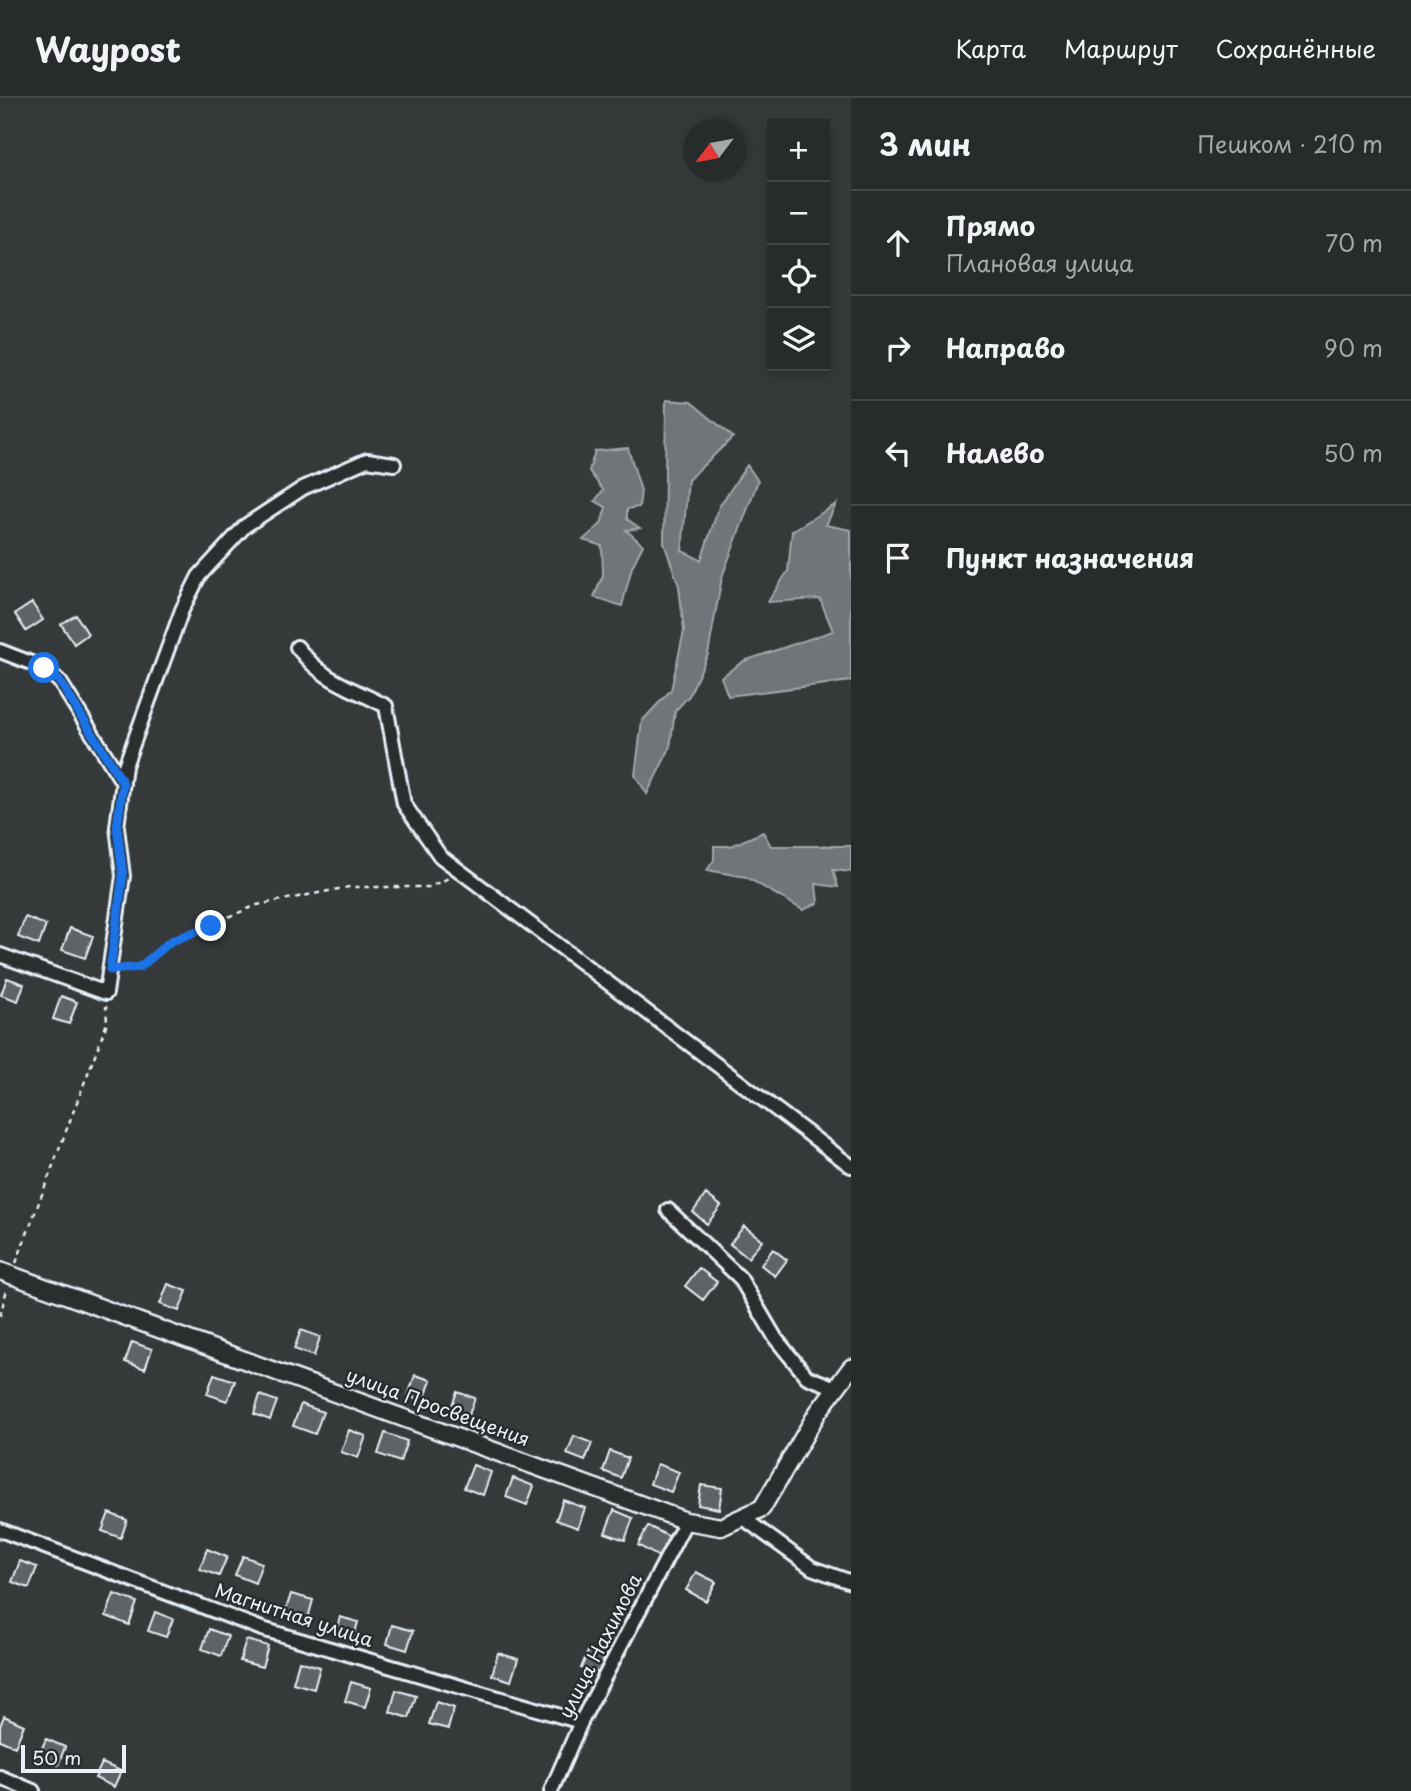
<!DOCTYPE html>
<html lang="ru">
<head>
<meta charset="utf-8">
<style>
	body { margin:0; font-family:"Playpen Sans",sans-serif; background:#343738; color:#f1f3f6 }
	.controls { position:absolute; right:21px; top:21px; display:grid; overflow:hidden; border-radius:0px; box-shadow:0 4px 10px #0003 }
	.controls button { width:63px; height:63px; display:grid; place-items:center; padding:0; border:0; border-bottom:2px solid #444748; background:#282b2c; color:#f1f3f6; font:35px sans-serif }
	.compass { position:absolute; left:683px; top:21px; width:63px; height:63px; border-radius:50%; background:#282b2c; box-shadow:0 4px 10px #0003; rotate:238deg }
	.scale { position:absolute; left:21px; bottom:18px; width:105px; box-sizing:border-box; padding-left:7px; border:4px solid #e8f1f8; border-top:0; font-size:19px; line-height:24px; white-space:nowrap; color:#e8f1f8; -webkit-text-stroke:5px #2a2d2e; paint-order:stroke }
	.stop { position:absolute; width:21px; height:21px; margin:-16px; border:5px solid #1a73e8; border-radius:50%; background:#fff }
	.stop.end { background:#1a73e8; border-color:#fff; box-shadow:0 2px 7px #0008 }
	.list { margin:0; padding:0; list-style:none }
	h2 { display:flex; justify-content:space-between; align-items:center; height:91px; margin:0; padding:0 28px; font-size:30px }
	h2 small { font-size:23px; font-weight:400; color:#a5a7a9 }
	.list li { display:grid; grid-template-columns:46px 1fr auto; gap:21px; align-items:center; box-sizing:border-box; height:105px; padding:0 28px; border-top:2px solid #444748 }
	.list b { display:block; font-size:26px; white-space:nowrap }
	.list p { margin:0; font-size:23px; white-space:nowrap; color:#a5a7a9 }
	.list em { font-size:23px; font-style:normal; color:#a5a7a9 }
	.icon { flex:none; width:38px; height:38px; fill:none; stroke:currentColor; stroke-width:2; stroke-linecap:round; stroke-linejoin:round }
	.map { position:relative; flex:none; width:851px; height:1693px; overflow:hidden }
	header { display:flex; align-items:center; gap:42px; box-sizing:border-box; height:98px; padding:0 35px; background:#282b2c; border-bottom:2px solid #444748 }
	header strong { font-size:33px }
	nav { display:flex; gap:38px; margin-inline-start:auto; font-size:24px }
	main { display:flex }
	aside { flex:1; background:#282b2c }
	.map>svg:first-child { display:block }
</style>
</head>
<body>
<header>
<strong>Waypost</strong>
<nav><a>Карта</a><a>Маршрут</a><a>Сохранённые</a></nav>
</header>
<main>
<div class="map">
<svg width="851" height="1693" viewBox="0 0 851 1693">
	<rect width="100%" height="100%" fill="#35393a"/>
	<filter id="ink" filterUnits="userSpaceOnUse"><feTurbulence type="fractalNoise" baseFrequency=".0143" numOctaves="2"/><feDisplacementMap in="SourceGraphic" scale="14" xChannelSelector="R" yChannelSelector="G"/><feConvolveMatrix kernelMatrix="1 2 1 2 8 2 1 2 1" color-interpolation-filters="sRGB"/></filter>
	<g filter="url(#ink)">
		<!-- water -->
		<path fill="#707579" stroke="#a0a7ac" stroke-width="2" d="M666,302L691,304L733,339L688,382L682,453L701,462L719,409L747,367L758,383L722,479L708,556L689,598L675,613L670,650L647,696L635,677L642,623L671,592L684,533L679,488L664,445Z
			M628,350L641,393L639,409L627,411V421L640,430L626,432L643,447L632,469L622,508L594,499L603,477L602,448L583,442L601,426L606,409L595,403L603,392L589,373L595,353Z
			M836,406L826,427L851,432V583L728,598L721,579L744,563L833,533L820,501L768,504L788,473L792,433Z
			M763,734L771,748H851V774L833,772L838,789L816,786L818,805L803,812L746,779L707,772L714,762V748H731Z"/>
		<!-- building -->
		<path fill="#5f6365" stroke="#e8f1f8" stroke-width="2" d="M32,505L43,522L26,533L15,516Z
			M76,517L88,536L74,546L61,526Z
			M25,819L46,827L39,847L18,839Z
			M70,830L93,838L85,860L62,852Z
			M7,880L24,886L18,903L1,897Z
			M61,898L77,904L69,926L53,921Z
			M706,1096L721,1108L707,1126L693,1114Z
			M744,1128L762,1142L748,1160L730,1146Z
			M773,1151L787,1162L775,1178L761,1167Z
			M699,1170L717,1184L703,1202L685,1188Z
			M168,1186L187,1193L179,1213L160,1206Z
			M301,1232L320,1239L314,1258L294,1251Z
			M132,1244L152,1251L145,1271L125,1264Z
			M214,1276L235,1283L227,1303L207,1296Z
			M415,1277L431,1282L424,1303L408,1298Z
			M457,1294L475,1300L467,1322L449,1315Z
			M260,1297L277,1303L270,1322L254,1316Z
			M301,1306L323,1314L315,1336L293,1328Z
			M349,1332L366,1338L358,1360L341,1354Z
			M385,1335L407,1343L400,1364L378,1356Z
			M574,1338L592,1345L585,1363L567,1356Z
			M610,1353L628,1360L621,1380L603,1373Z
			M657,1366L679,1374L671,1394L650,1386Z
			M473,1367L491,1374L483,1397L464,1390Z
			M513,1380L534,1388L527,1407L506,1399Z
			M701,1387L722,1390L719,1411L698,1407Z
			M563,1402L585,1410L578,1430L556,1422Z
			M614,1412L633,1420L625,1442L605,1435Z
			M109,1415L127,1422L121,1440L102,1433Z
			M648,1428L670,1439L659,1459L638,1447Z
			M207,1451L227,1459L219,1478L200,1471Z
			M243,1458L262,1465L255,1485L235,1477Z
			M20,1463L37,1469L29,1490L12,1484Z
			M696,1474L716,1484L706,1503L686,1492Z
			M114,1496L137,1504L129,1527L106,1518Z
			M291,1496L313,1502L307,1524L284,1517Z
			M155,1514L173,1521L166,1539L148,1533Z
			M340,1519L358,1524L353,1542L335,1537Z
			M392,1527L413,1533L407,1552L387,1546Z
			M209,1531L228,1538L221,1558L202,1551Z
			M246,1542L268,1548L262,1569L240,1563Z
			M589,1551L605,1558L602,1566L607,1569L604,1576L581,1570Z
			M498,1555L518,1561L511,1583L492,1577Z
			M299,1563L320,1569L314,1591L293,1585Z
			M351,1584L371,1590L365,1609L345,1603Z
			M396,1592L416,1598L409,1620L390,1614Z
			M436,1604L454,1610L448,1631L429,1626Z
			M4,1618L24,1627L15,1649L0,1642V1628Z
			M46,1641L65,1649L58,1667L38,1659Z
			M102,1665L121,1673L114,1689L95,1680Z"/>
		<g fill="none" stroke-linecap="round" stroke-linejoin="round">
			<!-- minor casing -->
			<g stroke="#e8f1f8" stroke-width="18">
				<path id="minor" d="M297,549C324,584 348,588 386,608L404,706L440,758L851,1068
					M0,553L44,570L60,584L123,685
					M0,857L106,895L123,778L117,729L125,668L182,512L199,478L245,428L303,390L367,362L394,366
					M668,1112L740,1180L776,1241L807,1279L836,1290
					M742,1419L812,1470L851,1484
					M0,1432L262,1531L581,1624
					M0,1679L33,1693
					M551,1693L581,1624L686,1423"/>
			</g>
			<!-- tertiary casing -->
			<g stroke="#e8f1f8" stroke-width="21">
				<path id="tertiary" d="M0,1173L686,1423L721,1429L762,1410L818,1314L851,1270"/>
			</g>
			<!-- path -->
			<path stroke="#e8f1f8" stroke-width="2.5" stroke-dasharray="5 5" stroke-linecap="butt" d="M123,871L140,869L171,843L257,807L349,789H429L449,780
				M16,1165L107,925L106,908
				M0,1218L7,1191"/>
			<!-- minor -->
			<use href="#minor" stroke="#2a2d2e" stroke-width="12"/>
			<!-- tertiary -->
			<use href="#tertiary" stroke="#2a2d2e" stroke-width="16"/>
		</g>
	</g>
	<g fill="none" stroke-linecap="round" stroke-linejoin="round" filter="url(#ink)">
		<!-- route -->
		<path stroke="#1a73e8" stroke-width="9" d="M44,570L60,584L123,685L117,729L123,778L110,872L140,869L171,843L211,828"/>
	</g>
	<g text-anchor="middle" stroke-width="5" stroke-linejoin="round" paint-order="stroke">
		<!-- street labels -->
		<g font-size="19" fill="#e8f1f8" stroke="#2a2d2e">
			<text transform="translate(438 1309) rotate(20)" y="7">улица Просвещения</text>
			<text transform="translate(294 1517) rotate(18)" y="7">Магнитная улица</text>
			<text transform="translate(600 1548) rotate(-63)" y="7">улица Нахимова</text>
		</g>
	</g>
</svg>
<div class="controls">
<button>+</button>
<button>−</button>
<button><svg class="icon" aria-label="locate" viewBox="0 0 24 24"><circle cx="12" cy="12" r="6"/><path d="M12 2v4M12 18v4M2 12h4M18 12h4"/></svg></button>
<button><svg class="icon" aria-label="layers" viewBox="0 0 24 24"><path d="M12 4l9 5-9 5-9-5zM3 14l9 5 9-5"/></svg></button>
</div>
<svg class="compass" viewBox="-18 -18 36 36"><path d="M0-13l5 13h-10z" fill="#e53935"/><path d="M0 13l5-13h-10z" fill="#a5a7a9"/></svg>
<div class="scale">50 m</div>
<div class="stop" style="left:44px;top:570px"></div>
<div class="stop end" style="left:211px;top:828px"></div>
</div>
<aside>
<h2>3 мин<small>Пешком · 210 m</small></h2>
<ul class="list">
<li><svg class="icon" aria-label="ahead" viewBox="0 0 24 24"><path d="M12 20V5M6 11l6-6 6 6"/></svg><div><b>Прямо</b><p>Плановая улица</p></div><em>70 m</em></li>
<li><svg class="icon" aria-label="right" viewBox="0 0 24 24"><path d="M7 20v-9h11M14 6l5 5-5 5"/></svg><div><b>Направо</b></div><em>90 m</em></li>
<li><svg class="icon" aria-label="left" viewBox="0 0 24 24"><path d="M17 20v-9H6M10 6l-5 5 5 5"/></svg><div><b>Налево</b></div><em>50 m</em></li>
<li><svg class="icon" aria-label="arrive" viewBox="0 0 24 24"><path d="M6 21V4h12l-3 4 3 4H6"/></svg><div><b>Пункт назначения</b></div></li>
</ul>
</aside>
</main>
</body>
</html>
